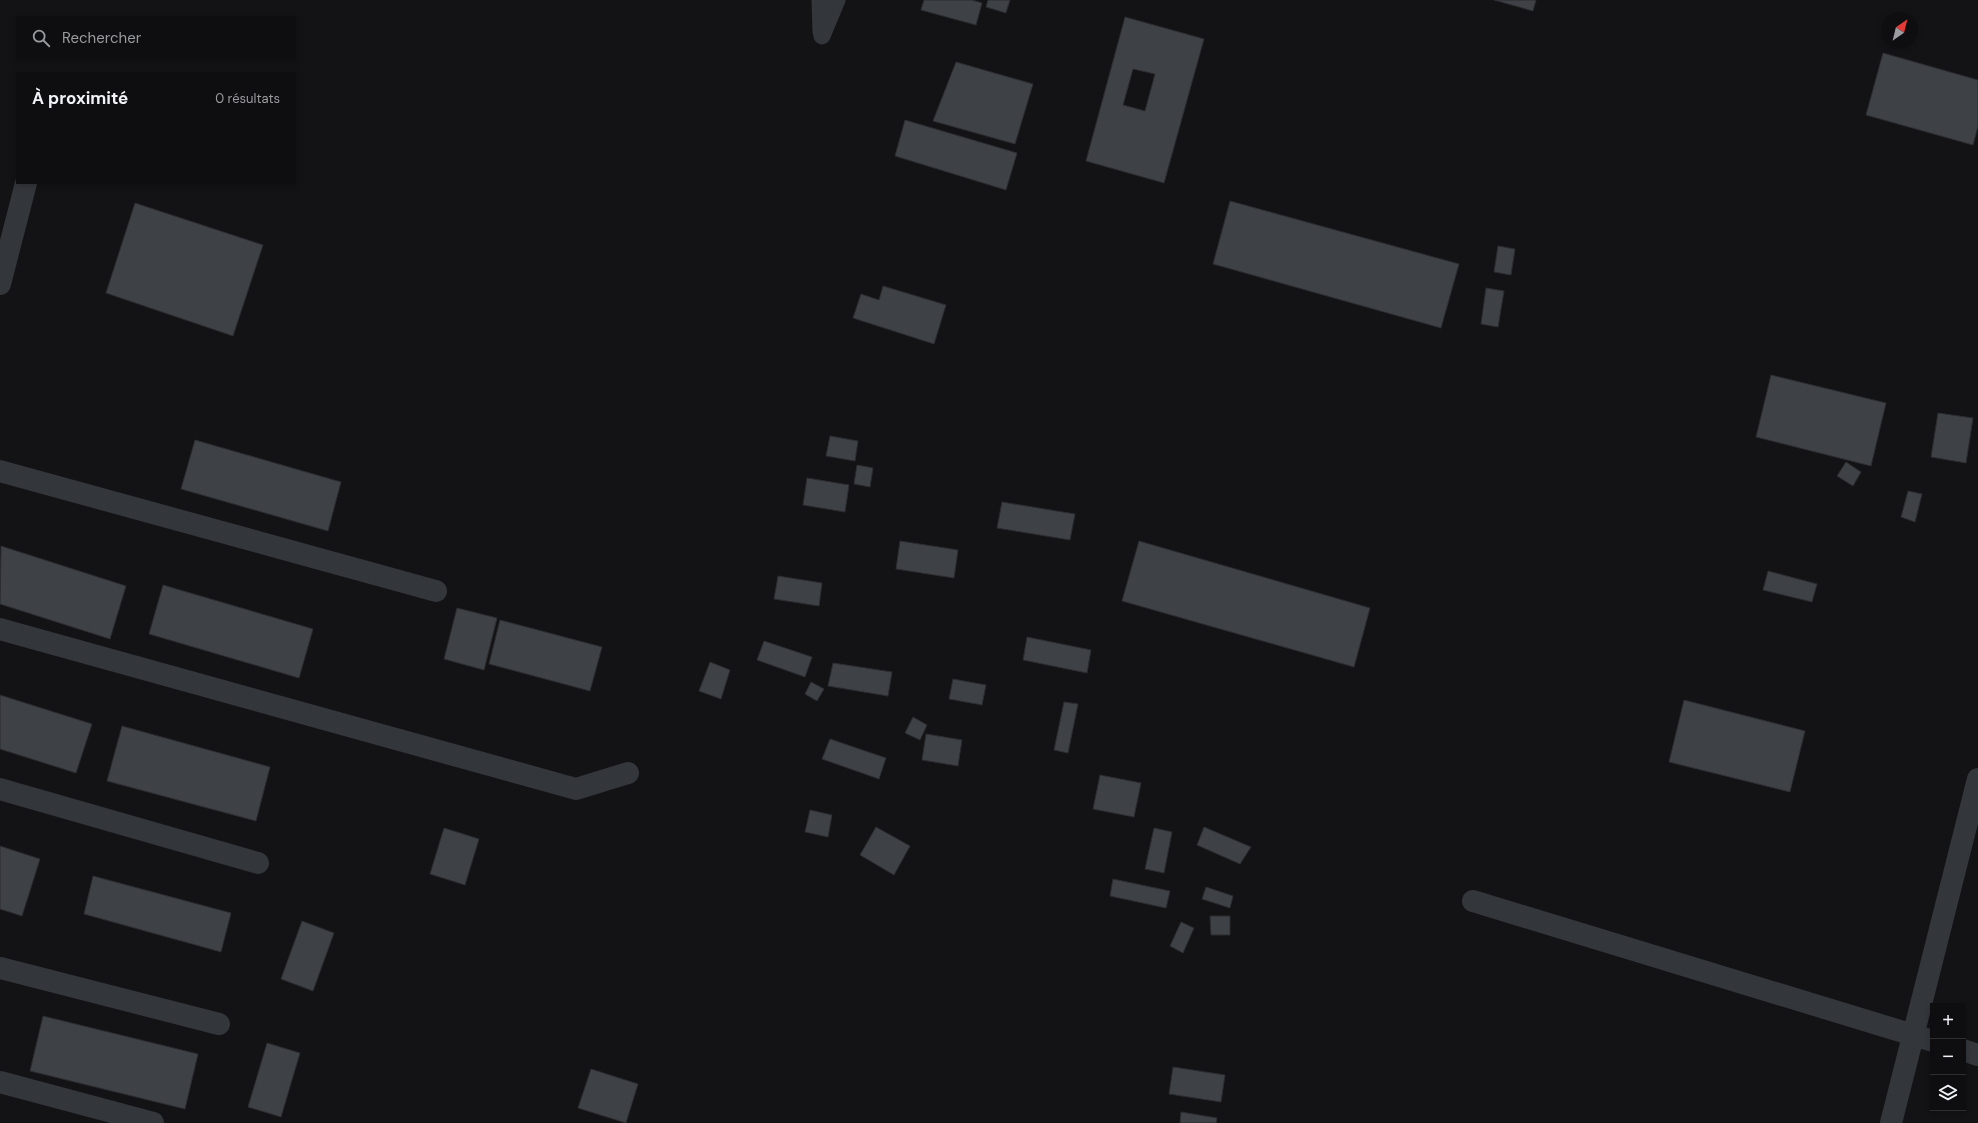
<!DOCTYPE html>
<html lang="fr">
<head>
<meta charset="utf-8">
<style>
	body { margin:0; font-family:"DM Sans",sans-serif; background:#171719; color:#f1f3f6 }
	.controls { position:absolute; right:12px; bottom:12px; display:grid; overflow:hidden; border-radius:0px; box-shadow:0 2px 6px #0003 }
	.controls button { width:36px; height:36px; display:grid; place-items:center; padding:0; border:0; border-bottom:1px solid #2e2e30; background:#0e0e10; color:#f1f3f6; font:20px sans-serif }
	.compass { position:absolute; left:1882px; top:12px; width:36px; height:36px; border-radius:50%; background:#0e0e10; box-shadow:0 2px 6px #0003; rotate:35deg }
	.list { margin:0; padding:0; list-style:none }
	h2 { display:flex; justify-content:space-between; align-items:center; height:52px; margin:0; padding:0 16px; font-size:17px }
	h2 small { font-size:13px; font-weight:400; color:#9b9c9f }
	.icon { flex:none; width:22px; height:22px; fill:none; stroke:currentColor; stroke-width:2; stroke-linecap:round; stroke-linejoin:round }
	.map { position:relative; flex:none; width:1978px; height:1123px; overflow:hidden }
	.search { position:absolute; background:#0e0e10; box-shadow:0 2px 6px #0003; left:16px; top:16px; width:280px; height:44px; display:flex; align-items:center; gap:10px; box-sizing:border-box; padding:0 14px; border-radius:0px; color:#9b9c9f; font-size:15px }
	.panel { position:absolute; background:#0e0e10; box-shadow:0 2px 6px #0003; left:16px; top:72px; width:280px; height:112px; border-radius:0px }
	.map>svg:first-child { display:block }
</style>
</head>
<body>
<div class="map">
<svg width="1978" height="1123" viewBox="0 0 1978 1123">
	<rect width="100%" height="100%" fill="#131315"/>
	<!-- building -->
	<path fill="#3e4145" stroke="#2c2d31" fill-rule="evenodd" d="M924,0H972L982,3L976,25L921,10Z
		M988,0H1010L1006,13L986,7Z
		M1494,0H1536L1533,11Z
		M1125,17L1204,39L1164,183L1086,161ZM1133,69L1155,74L1145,111L1123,105Z
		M1883,53L1978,80V126L1973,145L1866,115Z
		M956,62L1033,84L1015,144L933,121Z
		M905,120L1017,153L1006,190L895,156Z
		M1230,201L1459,264L1441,328L1213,264Z
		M135,203L263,245L233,336L106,293Z
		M1498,246L1515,249L1511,275L1494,272Z
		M883,286L946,305L934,344L853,318L861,294L879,300Z
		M1486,288L1504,291L1498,327L1481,324Z
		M1771,375L1886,403L1871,466L1756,437Z
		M1938,413L1973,418L1966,463L1931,457Z
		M830,436L858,441L855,461L826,456Z
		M195,440L341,482L328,531L181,489Z
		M1846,462L1861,472L1853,486L1837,476Z
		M857,465L873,468L870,487L854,484Z
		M807,478L849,485L845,512L803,505Z
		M1908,491L1922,494L1915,522L1901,517Z
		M1002,502L1075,514L1070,540L997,528Z
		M900,541L958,550L954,578L896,569Z
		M1139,541L1370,608L1354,667L1122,601Z
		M1,546L126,586L110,639L0,604Z
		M1768,571L1817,584L1812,602L1763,590Z
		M778,576L822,583L819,606L774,599Z
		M163,585L313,629L299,678L149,634Z
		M457,608L497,618L484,670L444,659Z
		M500,620L602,647L590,691L489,664Z
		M1027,637L1091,650L1087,673L1023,660Z
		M764,641L812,657L805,677L757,660Z
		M710,662L730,670L721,699L699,691Z
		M833,663L892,672L888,696L828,686Z
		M953,679L986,685L982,705L949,699Z
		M811,682L824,689L817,701L805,694Z
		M0,695L92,724L76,773L0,749Z
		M1684,700L1805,731L1790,792L1669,762Z
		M1064,702L1078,704L1068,753L1054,750Z
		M913,717L927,725L920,740L905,733Z
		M122,726L270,767L256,821L107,781Z
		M926,734L962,740L958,766L922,760Z
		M830,739L886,758L879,779L822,759Z
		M1100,775L1141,783L1134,817L1093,809Z
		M810,810L832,815L828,837L805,832Z
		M876,827L910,846L894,875L860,855Z
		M1204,827L1251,847L1240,864L1197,845Z
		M444,828L479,839L465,885L430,874Z
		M1154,828L1172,832L1164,873L1145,869Z
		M0,846L40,859L22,916L0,909Z
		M93,876L231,913L221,952L84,914Z
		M1113,879L1170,891L1166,908L1110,896Z
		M1206,887L1233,896L1230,908L1202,899Z
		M1210,916H1230V935H1211Z
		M302,921L334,933L313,991L281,979Z
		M1181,922L1194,928L1183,953L1170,946Z
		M43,1016L198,1054L185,1109L30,1071Z
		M267,1043L300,1053L281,1117L248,1107Z
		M1173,1067L1225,1075L1221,1102L1169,1094Z
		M591,1069L638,1084L626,1123L578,1108Z
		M1181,1112L1217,1118L1216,1123H1180Z"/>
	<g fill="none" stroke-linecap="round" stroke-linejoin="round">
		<!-- service -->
		<path stroke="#33363a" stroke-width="17" d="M820,0L821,32
			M822,36L837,0"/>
		<!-- minor -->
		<path stroke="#33363a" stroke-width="22" d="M0,284L26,183
			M0,471L436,591
			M0,629L576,789L628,773
			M0,789L258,863
			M1473,901L1933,1041
			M0,968L219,1024
			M1963,1050L1978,1055
			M0,1082L153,1123
			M1891,1123L1978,779"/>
	</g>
</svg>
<div class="controls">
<button>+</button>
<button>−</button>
<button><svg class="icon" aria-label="layers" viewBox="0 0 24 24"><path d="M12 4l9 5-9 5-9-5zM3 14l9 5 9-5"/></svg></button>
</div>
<svg class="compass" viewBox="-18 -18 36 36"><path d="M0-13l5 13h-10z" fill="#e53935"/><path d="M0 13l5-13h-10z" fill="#9b9c9f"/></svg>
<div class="search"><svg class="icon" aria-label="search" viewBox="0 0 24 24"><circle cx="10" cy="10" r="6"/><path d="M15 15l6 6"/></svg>Rechercher</div>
<section class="panel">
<h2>À proximité<small>0 résultats</small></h2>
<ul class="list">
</ul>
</section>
</div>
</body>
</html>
